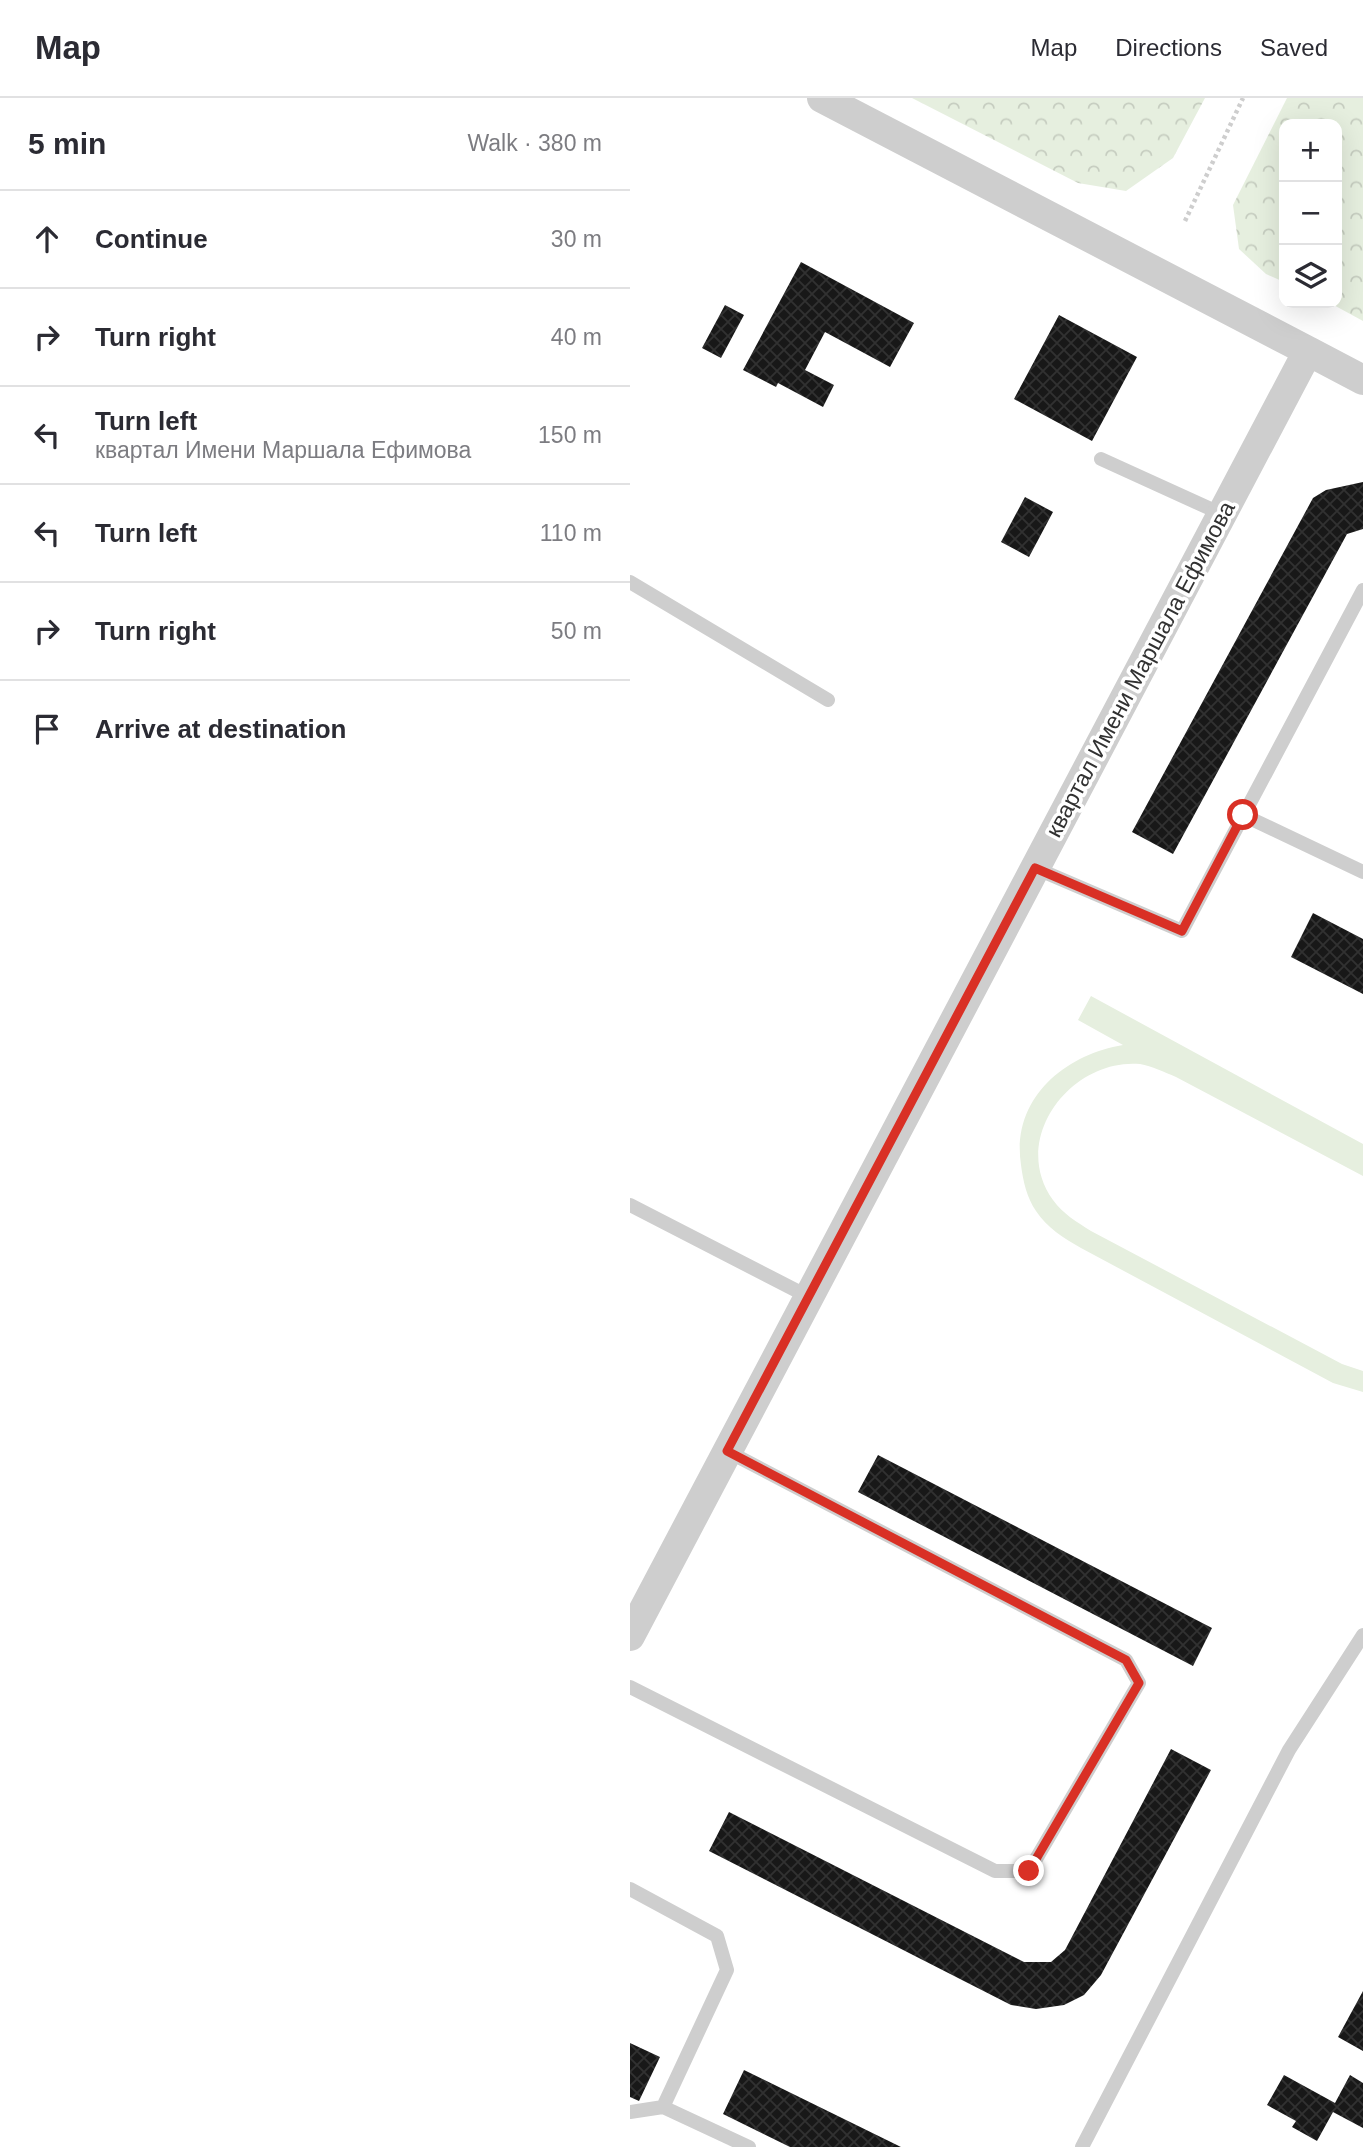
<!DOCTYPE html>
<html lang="en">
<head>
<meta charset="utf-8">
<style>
	body { margin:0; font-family:Arial,sans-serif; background:#f7f7f7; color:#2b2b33 }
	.controls { position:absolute; right:21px; top:21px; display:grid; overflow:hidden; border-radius:14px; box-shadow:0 7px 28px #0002 }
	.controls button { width:63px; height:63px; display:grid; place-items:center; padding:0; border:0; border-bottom:2px solid #e1e1e2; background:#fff; color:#2b2b33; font:35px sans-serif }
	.stop { position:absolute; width:21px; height:21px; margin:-16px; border:5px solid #d93025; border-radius:50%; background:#fff }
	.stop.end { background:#d93025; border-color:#fff; box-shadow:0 2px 7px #0008 }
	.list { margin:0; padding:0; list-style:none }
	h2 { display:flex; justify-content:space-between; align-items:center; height:91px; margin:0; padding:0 28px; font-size:30px }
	h2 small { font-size:23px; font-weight:400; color:#7c7c81 }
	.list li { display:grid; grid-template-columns:46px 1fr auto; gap:21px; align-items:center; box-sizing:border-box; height:98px; padding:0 28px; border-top:2px solid #e1e1e2 }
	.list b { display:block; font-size:26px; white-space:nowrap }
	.list p { margin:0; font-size:23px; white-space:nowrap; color:#7c7c81 }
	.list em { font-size:23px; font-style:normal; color:#7c7c81 }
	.icon { flex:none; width:38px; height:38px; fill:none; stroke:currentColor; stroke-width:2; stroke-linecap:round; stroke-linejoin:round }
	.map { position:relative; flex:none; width:733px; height:2049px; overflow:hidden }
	header { display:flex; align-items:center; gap:42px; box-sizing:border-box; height:98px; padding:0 35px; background:#fff; border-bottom:2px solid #e1e1e2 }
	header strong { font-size:33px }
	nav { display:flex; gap:38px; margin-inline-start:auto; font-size:24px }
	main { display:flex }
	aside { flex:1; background:#fff }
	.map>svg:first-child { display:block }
</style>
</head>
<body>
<header>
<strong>Map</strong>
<nav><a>Map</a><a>Directions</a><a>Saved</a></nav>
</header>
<main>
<aside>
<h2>5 min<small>Walk · 380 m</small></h2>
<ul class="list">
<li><svg class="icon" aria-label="ahead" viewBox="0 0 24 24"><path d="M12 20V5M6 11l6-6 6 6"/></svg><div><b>Continue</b></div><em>30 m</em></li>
<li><svg class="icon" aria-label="right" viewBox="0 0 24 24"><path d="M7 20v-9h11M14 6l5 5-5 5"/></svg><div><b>Turn right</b></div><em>40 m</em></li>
<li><svg class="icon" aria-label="left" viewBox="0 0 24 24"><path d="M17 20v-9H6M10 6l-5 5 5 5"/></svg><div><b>Turn left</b><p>квартал Имени Маршала Ефимова</p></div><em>150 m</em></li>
<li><svg class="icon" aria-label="left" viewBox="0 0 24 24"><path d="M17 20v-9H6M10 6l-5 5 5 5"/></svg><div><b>Turn left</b></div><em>110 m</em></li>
<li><svg class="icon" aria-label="right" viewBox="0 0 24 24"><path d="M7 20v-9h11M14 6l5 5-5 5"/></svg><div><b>Turn right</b></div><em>50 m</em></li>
<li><svg class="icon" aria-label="arrive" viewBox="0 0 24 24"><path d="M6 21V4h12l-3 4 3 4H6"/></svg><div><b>Arrive at destination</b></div></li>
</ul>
</aside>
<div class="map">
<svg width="733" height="2049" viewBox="0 0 733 2049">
	<defs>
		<pattern id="forest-crowns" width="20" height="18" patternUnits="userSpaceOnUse" patternTransform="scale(1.75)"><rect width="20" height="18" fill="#e6efdf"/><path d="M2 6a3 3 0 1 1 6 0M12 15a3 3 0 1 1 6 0" fill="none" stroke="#c6cdc0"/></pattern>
		<pattern id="building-cross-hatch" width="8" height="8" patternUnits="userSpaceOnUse" patternTransform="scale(1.75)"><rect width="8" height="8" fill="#181818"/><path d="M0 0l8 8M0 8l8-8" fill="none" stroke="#313131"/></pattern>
	</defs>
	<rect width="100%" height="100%" fill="#fff"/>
	<!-- forest -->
	<path fill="url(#forest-crowns)" d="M282,0H575L543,60L496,93L448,85Z
		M657,0H733V223L700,205H707V26H654V184L636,176L609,151L603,107Z"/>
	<!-- pitch -->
	<path fill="#e6efdf" d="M461,898L733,1046V1078L546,979C534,974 522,968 510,966C441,960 379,1041 423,1102C433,1116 447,1124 461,1133L712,1266L733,1273V1294L703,1285L451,1150C434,1140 417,1130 406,1113C397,1100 393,1083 391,1067C381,1001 434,957 493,947L448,922Z"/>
	<!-- building -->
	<path fill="url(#building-cross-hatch)" d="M171,164L284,225L260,269L195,234L175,272L204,287L193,309L148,285L146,289L113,272Z
		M95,207L114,217L91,260L72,250Z
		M429,217L507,259L462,343L384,301Z
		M733,384V431L717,436L543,756L502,734L683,400L696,392Z
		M395,399L423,414L399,459L371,444Z
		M683,815L733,841V896L661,859Z
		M248,1357L582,1530L563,1568L228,1394Z
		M541,1651L581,1672L471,1877L454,1897L434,1907L406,1911L381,1907L79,1753L99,1714L394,1864H421L435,1852Z
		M733,1893V1953L708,1939Z
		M0,1945L30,1959L9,2003L0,1999Z
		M114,1972L271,2049H160L93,2016Z
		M654,1977L705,2005L720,1977L733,1985V2030L703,2014L687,2043L662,2029L666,2023L637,2007Z"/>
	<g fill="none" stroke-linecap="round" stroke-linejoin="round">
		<!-- path -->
		<path stroke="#cecece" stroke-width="4.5" stroke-dasharray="3.5 3.5" stroke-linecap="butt" d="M555,123L613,0"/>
		<!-- lane -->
		<path stroke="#cecece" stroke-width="14" d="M471,361L592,416
			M0,484L198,602
			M613,717L733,774
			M405,770L552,833L733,492
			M0,1107L179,1199
			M0,1589L365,1773H399L509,1585L496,1562L97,1353
			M0,1791L87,1838L97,1872L33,2009
			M0,2014L33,2009L119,2049
			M452,2049L659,1652L733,1537"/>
		<!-- street -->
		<path stroke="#cecece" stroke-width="30" d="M192,0L678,253
			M0,1538L678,253L733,282"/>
	</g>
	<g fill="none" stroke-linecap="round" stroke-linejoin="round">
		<!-- route -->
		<path stroke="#d93025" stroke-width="9" d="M399,1773L509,1585L496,1562L97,1353L405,770L552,833L613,717"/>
	</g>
	<g text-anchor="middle" stroke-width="7" stroke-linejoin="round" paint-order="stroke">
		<!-- street labels -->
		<g font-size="23" fill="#313131" stroke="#fff">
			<text transform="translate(510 571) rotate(-62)" y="8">квартал Имени Маршала Ефимова</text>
		</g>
	</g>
</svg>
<div class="controls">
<button>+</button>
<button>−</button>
<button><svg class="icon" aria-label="layers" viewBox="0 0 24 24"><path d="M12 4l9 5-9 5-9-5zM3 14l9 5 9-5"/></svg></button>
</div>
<div class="stop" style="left:613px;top:717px"></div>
<div class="stop end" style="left:399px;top:1773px"></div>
</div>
</main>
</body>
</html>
